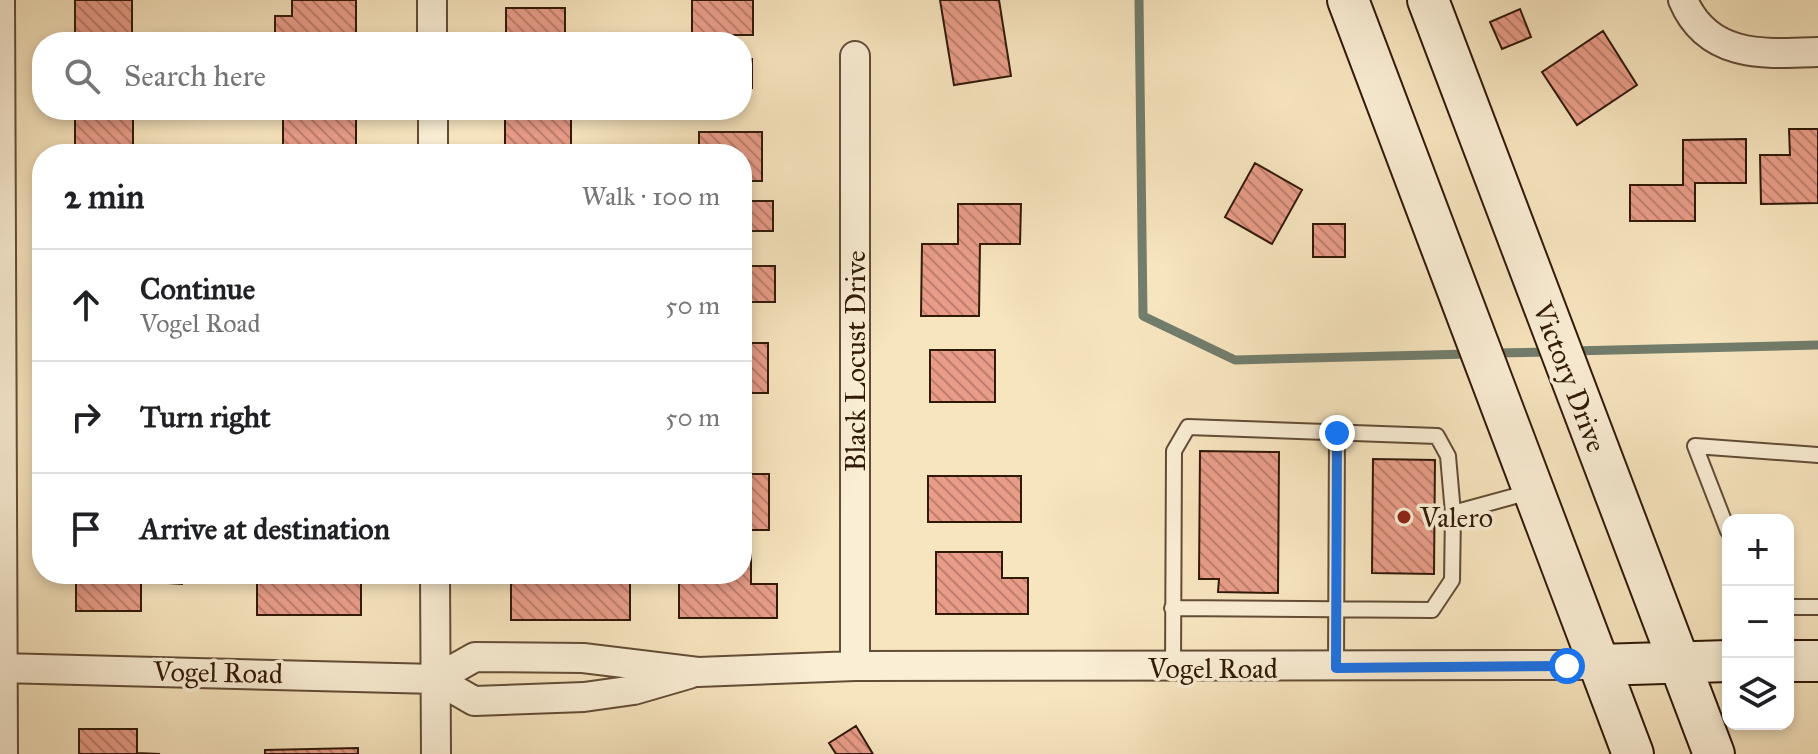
<!DOCTYPE html>
<html lang="en">
<head>
<meta charset="utf-8">
<style>
	body { margin:0; font-family:"IM FELL Great Primer",serif; background:#f6f6f6; color:#202124 }
	.controls { position:absolute; right:24px; bottom:24px; display:grid; overflow:hidden; border-radius:16px; box-shadow:0 4px 12px #0003 }
	.controls button { width:72px; height:72px; display:grid; place-items:center; padding:0; border:0; border-bottom:2px solid #e0e0e0; background:#fff; color:#202124; font:40px sans-serif }
	.stop { position:absolute; width:24px; height:24px; margin:-18px; border:6px solid #1a73e8; border-radius:50%; background:#fff }
	.stop.end { background:#1a73e8; border-color:#fff; box-shadow:0 2px 8px #0008 }
	.list { margin:0; padding:0; list-style:none }
	h2 { display:flex; justify-content:space-between; align-items:center; height:104px; margin:0; padding:0 32px; font-size:34px }
	h2 small { font-size:26px; font-weight:400; color:#757577 }
	.list li { display:grid; grid-template-columns:52px 1fr auto; gap:24px; align-items:center; box-sizing:border-box; height:112px; padding:0 32px; border-top:2px solid #e0e0e0 }
	.list b { display:block; font-size:30px; white-space:nowrap }
	.list p { margin:0; font-size:26px; white-space:nowrap; color:#757577 }
	.list em { font-size:26px; font-style:normal; color:#757577 }
	.icon { flex:none; width:44px; height:44px; fill:none; stroke:currentColor; stroke-width:2; stroke-linecap:round; stroke-linejoin:round }
	.map { position:relative; flex:none; width:1818px; height:754px; overflow:hidden }
	.search { position:absolute; background:#fff; box-shadow:0 4px 12px #0003; left:32px; top:32px; width:720px; height:88px; display:flex; align-items:center; gap:20px; box-sizing:border-box; padding:0 28px; border-radius:32px; color:#757577; font-size:30px }
	.panel { position:absolute; background:#fff; box-shadow:0 4px 12px #0003; left:32px; top:144px; width:720px; height:440px; border-radius:32px }
	.map>svg:first-child { display:block }
</style>
</head>
<body>
<div class="map">
<svg width="1818" height="754" viewBox="0 0 1818 754">
	<defs>
		<pattern id="building-back-hatch" width="6" height="6" patternUnits="userSpaceOnUse" patternTransform="scale(2)"><rect width="6" height="6" fill="#e99d89"/><path d="M-1 5l2 2M0 0l6 6M5-1l2 2" fill="none" stroke="#bd7f6e"/></pattern>
	</defs>
	<rect width="100%" height="100%" fill="#f7e5bf"/>
	<filter id="stains"><feTurbulence type="fractalNoise" baseFrequency=".0025" numOctaves="4"/><feColorMatrix values="0 0 0 0 .2 0 0 0 0 .09 0 0 0 0 .02 0 0 0 .5 -.17"/></filter>
	<radialGradient id="worn" r=".72"><stop offset=".6" stop-color="#630" stop-opacity="0"/><stop offset="1" stop-color="#630" stop-opacity=".3"/></radialGradient>
	<g fill="none" stroke-linecap="round" stroke-linejoin="round">
		<!-- stream -->
		<path stroke="#727d6c" stroke-width="9" d="M1139,0L1143,316L1235,360L1469,354
			M1572,351L1818,345
			M1492,353L1549,352"/>
	</g>
	<!-- building -->
	<path fill="url(#building-back-hatch)" stroke="#311908" stroke-width="2" d="M75,0H132V42H75Z
		M292,0H356V42H275V16H292Z
		M692,0H753V35H692Z
		M940,0H999L1011,76L954,85Z
		M506,8H565V42H506Z
		M1520,9L1531,37L1502,49L1490,22Z
		M1603,31L1637,85L1577,125L1542,72Z
		M742,59H752V88H742Z
		M75,110H133V154H75Z
		M292,110H356V154H283V118H292Z
		M505,110H571V154H505Z
		M1789,129H1818V203L1761,204L1760,155H1790Z
		M699,132H762V181H742V154H699Z
		M1746,139V183H1695V221H1630V185H1683V140Z
		M1255,163L1302,190L1272,244L1225,217Z
		M742,201H773V231H742Z
		M958,204H1021L1020,244H980L979,316H921L922,244H958Z
		M1313,224H1345V257H1313Z
		M742,266H775V302H742Z
		M742,343H768V393H742Z
		M930,350H995V402H930Z
		M1200,451L1279,452L1278,593L1218,592L1219,579H1199Z
		M1373,459L1435,460L1434,574L1372,573Z
		M742,474H769V530H742Z
		M928,476H1021V522H928Z
		M742,545H751V584H777V618H679V574H742Z
		M936,552H1002V578H1028V614H936Z
		M76,574H141V611H76Z
		M154,574H183L182,584L154,582Z
		M312,574H361V615H257V581H312Z
		M511,574H575V582H630V620H511Z
		M856,726L873,754H836L829,743Z
		M79,729H137V753L160,754H79Z
		M358,748V754H265V750Z"/>
	<g fill="none" stroke-linecap="round" stroke-linejoin="round">
		<!-- lane casing -->
		<g stroke="#624c36" stroke-width="18">
			<path id="lane" d="M1453,513L1530,492
				M1728,531L1695,446L1818,455
				M1788,607H1818
				M1172,608L1432,610L1452,580L1453,513L1448,456L1437,436L1188,427L1174,451L1173,668
				M1336,667L1337,433"/>
		</g>
		<!-- street casing -->
		<g stroke="#624c36" stroke-width="32">
			<path id="street" d="M0,0L3,754
				M432,0V42
				M1683,0C1708,59 1765,54 1818,52
				M855,56V666
				M433,110V154
				M435,574L436,754
				M0,668L436,679L474,701L584,697L634,690L689,674
				M436,679L475,657L583,658L698,672L855,666L1599,665"/>
		</g>
		<!-- secondary casing -->
		<g stroke="#311908" stroke-width="44">
			<path id="secondary" d="M1348,0L1633,754
				M1428,0L1714,754
				M1788,661H1818
				M1599,665L1728,661"/>
		</g>
		<!-- lane -->
		<use href="#lane" stroke="#faeed5" stroke-width="14"/>
		<!-- street -->
		<use href="#street" stroke="#faeed5" stroke-width="28"/>
		<!-- secondary -->
		<use href="#secondary" stroke="#faeed5" stroke-width="40"/>
	</g>
	<g fill="none" stroke-linecap="round" stroke-linejoin="round">
		<!-- route -->
		<path stroke="#1a73e8" stroke-width="10" d="M1337,433L1336,668L1567,666"/>
	</g>
	<!-- markers -->
	<circle fill="#8f2418" stroke="#faeed5" stroke-width="3" cx="1404" cy="517" r="8"/>
	<g text-anchor="middle" stroke-width="7" stroke-linejoin="round" paint-order="stroke">
		<!-- street labels -->
		<g font-size="28" fill="#311908" stroke="#faeed5">
			<text transform="translate(855 361) rotate(-90)" y="10">Black Locust Drive</text>
			<text transform="translate(1570 377) rotate(69)" y="10">Victory Drive</text>
			<text x="1213" y="678">Vogel Road</text>
			<text transform="translate(218 672) rotate(1)" y="10">Vogel Road</text>
		</g>
		<!-- poi labels -->
		<g font-size="28" fill="#311908" stroke="#faeed5" text-anchor="start">
			<text x="1420" y="527">Valero</text>
		</g>
	</g>
	<rect width="100%" height="100%" filter="url(#stains)"/>
	<rect width="100%" height="100%" fill="url(#worn)"/>
</svg>
<div class="controls">
<button>+</button>
<button>−</button>
<button><svg class="icon" aria-label="layers" viewBox="0 0 24 24"><path d="M12 4l9 5-9 5-9-5zM3 14l9 5 9-5"/></svg></button>
</div>
<div class="stop" style="left:1567px;top:666px"></div>
<div class="stop end" style="left:1337px;top:433px"></div>
<div class="search"><svg class="icon" aria-label="search" viewBox="0 0 24 24"><circle cx="10" cy="10" r="6"/><path d="M15 15l6 6"/></svg>Search here</div>
<section class="panel">
<h2>2 min<small>Walk · 100 m</small></h2>
<ul class="list">
<li><svg class="icon" aria-label="ahead" viewBox="0 0 24 24"><path d="M12 20V5M6 11l6-6 6 6"/></svg><div><b>Continue</b><p>Vogel Road</p></div><em>50 m</em></li>
<li><svg class="icon" aria-label="right" viewBox="0 0 24 24"><path d="M7 20v-9h11M14 6l5 5-5 5"/></svg><div><b>Turn right</b></div><em>50 m</em></li>
<li><svg class="icon" aria-label="arrive" viewBox="0 0 24 24"><path d="M6 21V4h12l-3 4 3 4H6"/></svg><div><b>Arrive at destination</b></div></li>
</ul>
</section>
</div>
</body>
</html>
